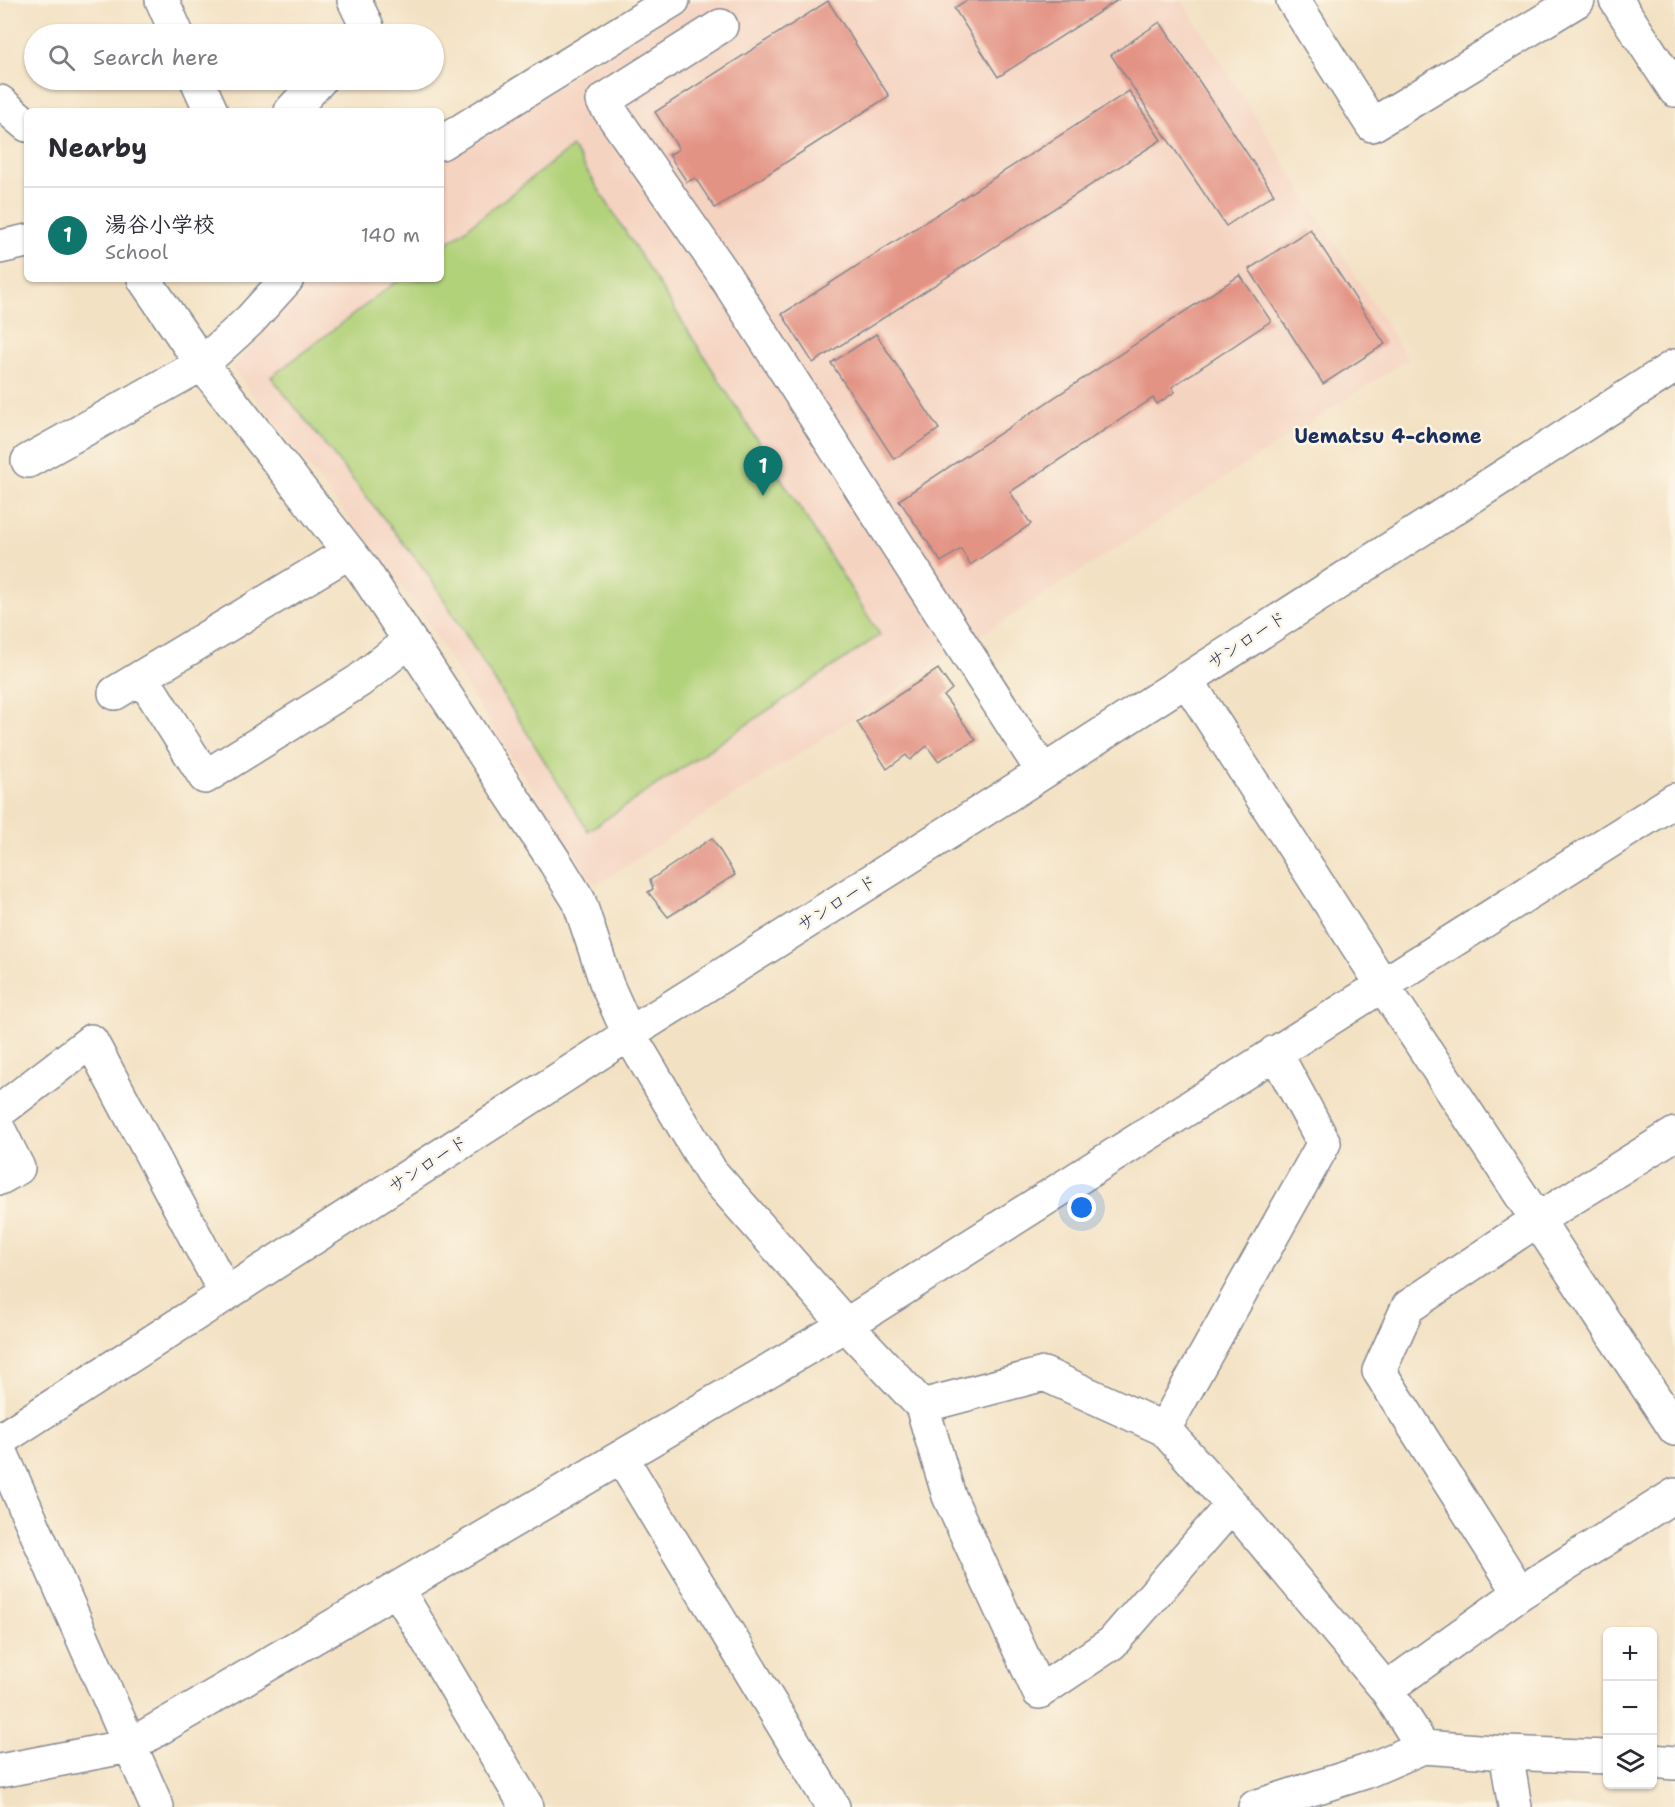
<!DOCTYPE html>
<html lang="en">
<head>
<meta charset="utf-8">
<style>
	body { margin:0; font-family:"Shantell Sans","Klee One",sans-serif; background:#f2f2f3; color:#2b2b33 }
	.controls { position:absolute; right:18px; bottom:18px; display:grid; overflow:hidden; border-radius:9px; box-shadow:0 2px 4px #0004 }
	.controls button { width:54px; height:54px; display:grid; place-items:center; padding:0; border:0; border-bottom:2px solid #e1e1e2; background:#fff; color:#2b2b33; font:30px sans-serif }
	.you { position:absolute; left:1082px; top:1208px; width:21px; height:21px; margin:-15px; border:4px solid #fff; border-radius:50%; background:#1a73e8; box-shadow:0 0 0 9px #1a73e833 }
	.badge { display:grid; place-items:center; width:39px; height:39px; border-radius:50%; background:#0f766e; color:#fff; font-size:20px; font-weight:700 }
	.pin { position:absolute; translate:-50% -50px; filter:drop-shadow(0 2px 3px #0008) }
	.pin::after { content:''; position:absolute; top:32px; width:21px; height:18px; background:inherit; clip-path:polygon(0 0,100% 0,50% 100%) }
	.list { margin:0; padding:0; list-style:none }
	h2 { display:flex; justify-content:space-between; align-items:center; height:78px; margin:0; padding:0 24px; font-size:26px }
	h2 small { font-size:20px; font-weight:400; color:#7c7c81 }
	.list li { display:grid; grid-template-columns:39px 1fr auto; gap:18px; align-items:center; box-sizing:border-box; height:96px; padding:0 24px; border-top:2px solid #e1e1e2 }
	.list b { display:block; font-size:22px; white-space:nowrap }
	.list p { margin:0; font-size:20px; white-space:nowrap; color:#7c7c81 }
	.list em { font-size:20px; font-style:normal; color:#7c7c81 }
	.icon { flex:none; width:33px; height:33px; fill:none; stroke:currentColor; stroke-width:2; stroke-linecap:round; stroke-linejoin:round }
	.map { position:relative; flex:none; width:1675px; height:1807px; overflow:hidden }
	.search { position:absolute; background:#fff; box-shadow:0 2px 4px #0004; left:24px; top:24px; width:420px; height:66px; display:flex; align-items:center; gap:15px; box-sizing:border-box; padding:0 21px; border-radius:33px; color:#7c7c81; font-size:22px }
	.panel { position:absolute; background:#fff; box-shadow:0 2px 4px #0004; left:24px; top:108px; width:420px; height:174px; border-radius:9px }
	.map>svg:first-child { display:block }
</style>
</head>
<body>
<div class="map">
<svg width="1675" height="1807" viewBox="0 0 1675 1807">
	<rect width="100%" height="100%" fill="#fcf5e5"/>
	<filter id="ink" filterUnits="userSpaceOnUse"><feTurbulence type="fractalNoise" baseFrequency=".0167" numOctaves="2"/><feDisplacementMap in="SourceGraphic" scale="12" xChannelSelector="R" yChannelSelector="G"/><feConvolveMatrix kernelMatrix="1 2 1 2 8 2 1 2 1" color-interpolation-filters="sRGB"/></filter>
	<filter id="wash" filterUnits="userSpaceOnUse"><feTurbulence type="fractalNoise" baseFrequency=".008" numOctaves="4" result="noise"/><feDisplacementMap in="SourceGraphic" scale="24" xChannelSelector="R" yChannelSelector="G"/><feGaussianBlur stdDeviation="1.35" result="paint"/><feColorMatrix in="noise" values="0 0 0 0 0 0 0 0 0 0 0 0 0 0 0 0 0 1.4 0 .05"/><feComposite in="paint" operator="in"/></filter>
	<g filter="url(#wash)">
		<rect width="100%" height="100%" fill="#f3e1c3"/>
		<!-- built -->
		<path fill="#f5d3c1" d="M694,0H1182L1408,359L595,886L494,731L418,607L232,368L308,279H441V157Z"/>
		<!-- green -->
		<path fill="#b2d27a" stroke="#66806c" stroke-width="1.5" d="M572,147L880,635L588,831L428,574L271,377L400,279H441V248Z"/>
		<g id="blocks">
			<!-- building -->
			<path fill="#e39384" d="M967,0H1118L998,77L954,8Z
				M828,1L889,96L715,208L695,178L687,182L669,155L679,149L655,112Z
				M1160,22L1274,194L1226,226L1111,55Z
				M1129,91L1161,140L813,363L782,314Z
				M1310,229L1385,344L1323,384L1249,269Z
				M1240,275L1271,321L1172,387L1175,392L1157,404L1153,398L1010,492L1031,524L970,565L961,549L941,562L899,500Z
				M876,334L939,429L894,459L831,363Z
				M938,669L952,689L944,696L976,740L938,761L927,746L910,760L906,755L887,769L857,722Z
				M712,838L735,875L668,917L648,892L653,889L650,880Z"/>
		</g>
	</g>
	<g filter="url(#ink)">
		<use href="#blocks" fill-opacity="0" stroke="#878890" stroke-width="1.5"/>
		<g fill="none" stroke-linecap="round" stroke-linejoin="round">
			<!-- minor casing -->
			<g stroke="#878890" stroke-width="36">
				<path id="minor" d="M162,0L177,34
					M354,0L367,27L360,34
					M1293,0L1372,125L1578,0
					M1616,0L1675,90
					M721,26L603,101L721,270L1043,772
					M197,80L211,111
					M0,102L27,125
					M291,111L320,80
					M441,143L673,0
					M0,247L27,241
					M144,279L202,364L364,571L555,862L579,901L607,985L629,1034L711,1172L846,1325L922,1406L1044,1374L1164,1429L1232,1505L1386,1689L1423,1747
					M28,461L202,364L250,320L287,279
					M142,677L205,777L359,681L409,641
					M1186,679L1382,984L1675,1429
					M115,693L349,552
					M0,1111L91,1041L226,1294
					M0,1132L18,1168L0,1178
					M922,1406L949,1496L1039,1692L1112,1643L1232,1505
					M1164,1429L1324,1143L1275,1052
					M0,1440L629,1034L1009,794L1675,366
					M0,1450L157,1807
					M621,1457L833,1807
					M397,1589L527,1807
					M1520,1593L1379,1371L1408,1307L1537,1220L1675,1134
					M1386,1689L1520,1593L1675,1495
					M1506,1753L1515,1807
					M1652,1761L1675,1763
					M0,1771L129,1746L846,1325L1675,800
					M1255,1807L1365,1772L1423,1747L1506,1753L1608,1757"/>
			</g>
			<!-- minor -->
			<use href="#minor" stroke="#fff" stroke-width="33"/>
		</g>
	</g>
	<g text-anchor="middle" stroke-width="5" stroke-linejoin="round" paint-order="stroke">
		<!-- street labels -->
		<g font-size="18" fill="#1b2f5e" stroke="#fcf5e5">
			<text transform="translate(1247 640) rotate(-33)" y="6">サンロード</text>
			<text transform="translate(837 903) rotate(-32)" y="6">サンロード</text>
			<text transform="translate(428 1164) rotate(-33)" y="6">サンロード</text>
		</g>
		<!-- neighbourhood labels -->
		<g font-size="20" font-weight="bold" fill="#1b2f5e" stroke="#fcf5e5">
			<text x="1388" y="443">Uematsu 4-chome</text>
		</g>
	</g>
</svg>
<div class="controls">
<button>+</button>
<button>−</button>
<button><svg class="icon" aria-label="layers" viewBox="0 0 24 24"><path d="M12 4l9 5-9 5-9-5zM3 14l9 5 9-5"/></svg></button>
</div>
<div class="you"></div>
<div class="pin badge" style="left:763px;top:496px">1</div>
<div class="search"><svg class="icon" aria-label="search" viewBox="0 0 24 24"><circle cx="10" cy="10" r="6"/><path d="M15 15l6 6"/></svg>Search here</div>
<section class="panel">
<h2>Nearby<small></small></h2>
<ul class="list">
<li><span class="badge">1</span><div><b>湯谷小学校</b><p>School</p></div><em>140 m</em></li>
</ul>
</section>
</div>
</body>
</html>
